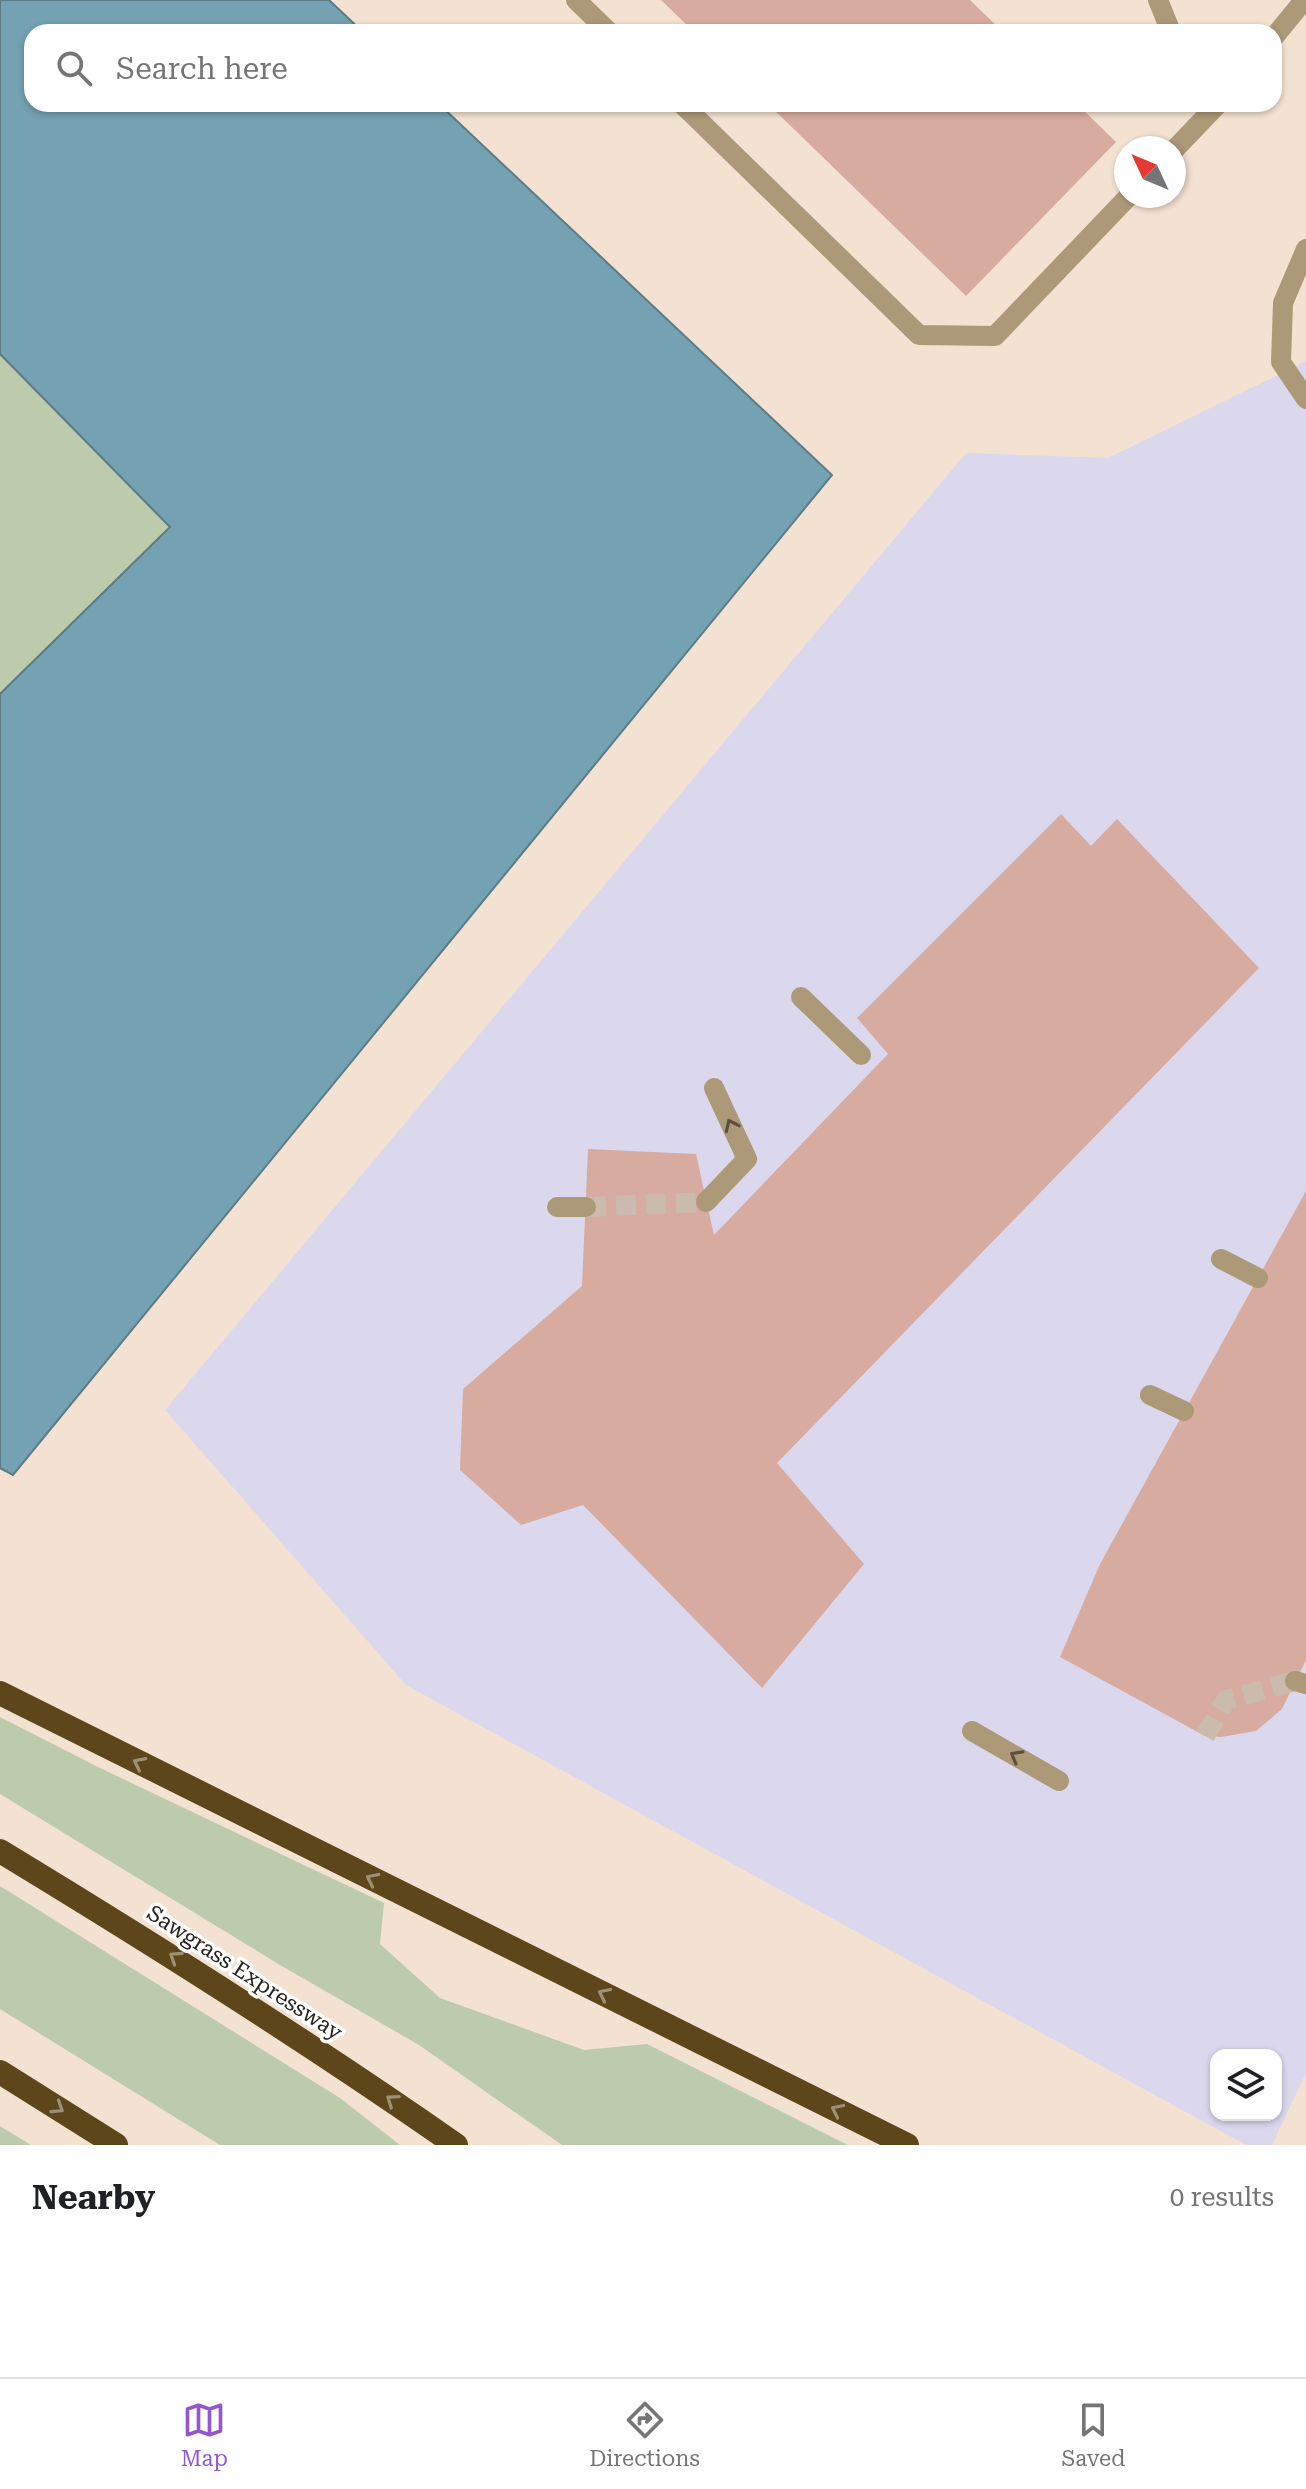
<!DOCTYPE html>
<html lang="en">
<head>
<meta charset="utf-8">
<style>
	body { margin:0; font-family:"Roboto Serif",serif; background:#f2f2f2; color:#202124 }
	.controls { position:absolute; right:24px; bottom:24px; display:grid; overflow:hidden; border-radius:16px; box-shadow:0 2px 6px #0004 }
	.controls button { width:72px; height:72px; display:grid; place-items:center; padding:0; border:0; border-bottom:2px solid #e0e0e0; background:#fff; color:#202124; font:40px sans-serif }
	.compass { position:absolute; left:1114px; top:136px; width:72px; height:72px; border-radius:50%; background:#fff; box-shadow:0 2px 6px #0004; rotate:314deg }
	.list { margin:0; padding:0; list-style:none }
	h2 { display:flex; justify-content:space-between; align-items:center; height:104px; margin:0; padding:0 32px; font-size:34px }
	h2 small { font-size:26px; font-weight:400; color:#757577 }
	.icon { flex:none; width:44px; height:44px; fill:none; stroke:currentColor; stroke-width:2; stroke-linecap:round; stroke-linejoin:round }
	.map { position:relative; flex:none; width:1306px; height:2145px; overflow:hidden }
	.search { position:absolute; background:#fff; box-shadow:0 2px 6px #0004; left:24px; right:24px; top:24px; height:88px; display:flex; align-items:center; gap:20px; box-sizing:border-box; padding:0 28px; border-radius:24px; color:#757577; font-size:30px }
	.sheet { height:232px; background:#fff }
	nav { display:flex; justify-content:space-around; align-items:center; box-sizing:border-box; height:112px; border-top:2px solid #e0e0e0; background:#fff; font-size:22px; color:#757577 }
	nav a { display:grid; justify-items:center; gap:4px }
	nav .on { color:#9358cf }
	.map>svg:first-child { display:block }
</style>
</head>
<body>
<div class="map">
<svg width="1306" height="2145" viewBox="0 0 1306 2145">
	<rect width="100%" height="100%" fill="#f3e2d2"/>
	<!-- commercial -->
	<path fill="#dbd8ee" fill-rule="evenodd" d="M1306,361V2073L1272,2145H1246L406,1685L165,1410L966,453L1108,458ZM1216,2055H1276V2115H1216Z"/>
	<!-- green -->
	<path fill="#bccbac" d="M0,354L170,527L0,694Z
		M0,1717L98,1767L384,1903L380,1944L440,1998L584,2050L647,2044L848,2145H562L419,2045L280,1965L0,1794Z
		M0,1886L340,2098L400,2145H220L0,2009Z
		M0,2126L31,2145H0Z"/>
	<!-- water -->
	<path fill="#74a2b2" stroke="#5d7b85" stroke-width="2" d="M0,0H329L363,32H32V104H439L832,475L13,1475L0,1468V694L170,527L0,354Z"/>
	<!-- building -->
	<path fill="#d7aba0" d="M661,0H970L1003,32H694Z
		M768,104H1077L1116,142L966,296Z
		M1061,814L1091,846L1117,819L1259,968L777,1463L864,1564L762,1688L583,1505L521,1525L460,1470L463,1389L582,1286L588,1149L696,1154L714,1235L888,1054L857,1018Z
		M1306,1191V1660L1282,1709L1256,1731L1221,1737L1205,1736L1060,1657L1100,1564Z"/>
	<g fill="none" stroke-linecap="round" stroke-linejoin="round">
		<!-- minor-tunnel -->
		<path stroke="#cabbad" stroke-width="20" stroke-dasharray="20 10" stroke-linecap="butt" d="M586,1207L706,1202
			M1205,1736L1226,1700L1295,1681"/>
		<!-- minor -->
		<path stroke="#ac9978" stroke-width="20" d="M576,0L609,32
			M1158,0L1171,32
			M1274,37L1301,4
			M682,104L919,335L995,336L1129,196
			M1174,150L1218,104
			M1306,249L1283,303L1281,362L1306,399
			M801,997L861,1055
			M706,1202L747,1159L714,1088
			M557,1207H586
			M1221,1259L1258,1278
			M1150,1395L1184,1411
			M1295,1681L1306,1684
			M972,1731L1059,1781"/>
		<!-- highway -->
		<path stroke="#5d4619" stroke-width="24" d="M0,1693L907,2145
			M0,1851C155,1945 307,2041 456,2145
			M0,2072L116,2145"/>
	</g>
	<!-- one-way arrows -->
	<defs><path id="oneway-chevron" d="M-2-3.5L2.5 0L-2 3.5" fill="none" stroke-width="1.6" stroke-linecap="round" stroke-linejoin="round" transform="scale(2)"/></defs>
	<g stroke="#5c5140">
		<use href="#oneway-chevron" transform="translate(731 1125) rotate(-115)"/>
		<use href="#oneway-chevron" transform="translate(1016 1756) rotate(-150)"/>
	</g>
	<g stroke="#9e9075">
		<use href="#oneway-chevron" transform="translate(139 1763) rotate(-153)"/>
		<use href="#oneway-chevron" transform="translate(372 1879) rotate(-154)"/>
		<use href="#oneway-chevron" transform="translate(175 1957) rotate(-147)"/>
		<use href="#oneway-chevron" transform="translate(604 1994) rotate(-154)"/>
		<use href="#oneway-chevron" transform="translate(392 2100) rotate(-145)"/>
		<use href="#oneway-chevron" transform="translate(58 2108) rotate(33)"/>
		<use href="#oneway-chevron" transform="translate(837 2110) rotate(-154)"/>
	</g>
	<g text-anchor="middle" stroke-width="7" stroke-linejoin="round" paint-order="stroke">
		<!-- street labels -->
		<g font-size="22" fill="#27211b" stroke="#fff">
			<text transform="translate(245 1972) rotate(33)" y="8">Sawgrass Expressway</text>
		</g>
	</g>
</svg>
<div class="controls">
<button><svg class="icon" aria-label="layers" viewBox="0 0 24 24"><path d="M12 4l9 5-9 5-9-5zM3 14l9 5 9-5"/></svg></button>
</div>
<svg class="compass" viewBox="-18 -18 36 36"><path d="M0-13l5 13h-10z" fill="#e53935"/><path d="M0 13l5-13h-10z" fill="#757577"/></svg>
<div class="search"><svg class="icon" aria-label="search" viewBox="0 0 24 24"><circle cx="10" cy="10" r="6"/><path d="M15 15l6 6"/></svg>Search here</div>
</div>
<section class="sheet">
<h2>Nearby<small>0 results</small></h2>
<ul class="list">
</ul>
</section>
<nav>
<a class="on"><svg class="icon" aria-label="map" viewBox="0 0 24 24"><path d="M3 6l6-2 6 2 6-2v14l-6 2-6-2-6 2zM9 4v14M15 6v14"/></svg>Map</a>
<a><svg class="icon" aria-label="directions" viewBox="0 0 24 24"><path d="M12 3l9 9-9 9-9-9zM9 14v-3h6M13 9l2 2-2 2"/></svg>Directions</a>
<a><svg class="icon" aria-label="saved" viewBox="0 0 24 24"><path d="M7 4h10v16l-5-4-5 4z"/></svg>Saved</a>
</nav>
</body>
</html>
